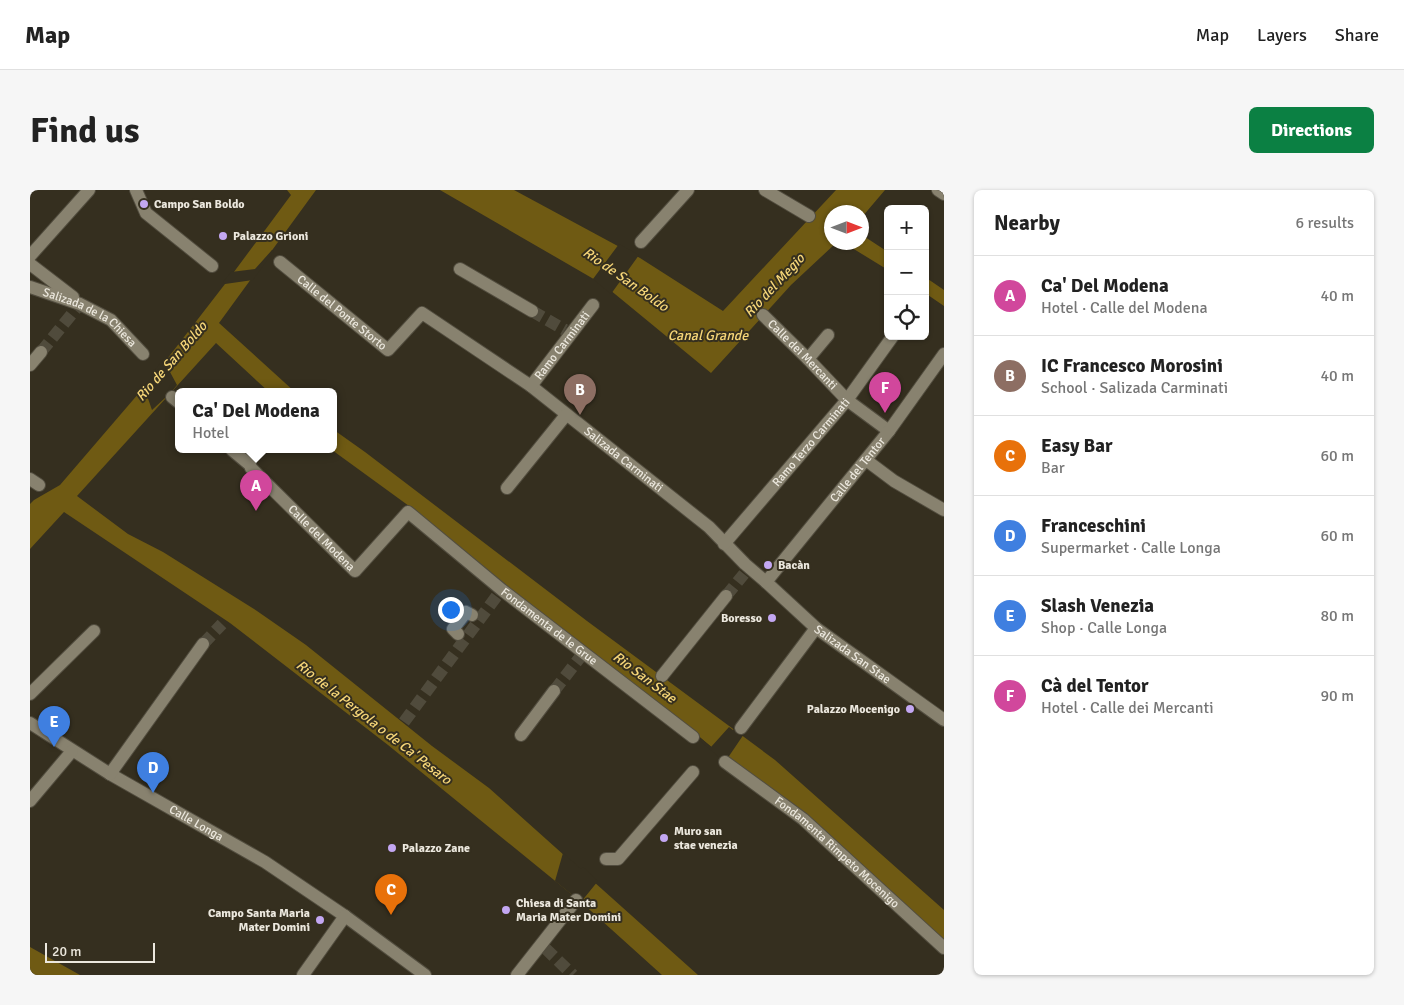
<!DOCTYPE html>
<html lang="en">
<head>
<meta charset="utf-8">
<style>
	body { margin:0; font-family:Signika,sans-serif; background:#f6f6f6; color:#222 }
	.controls { position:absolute; right:15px; top:15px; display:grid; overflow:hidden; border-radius:8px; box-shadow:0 1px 4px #0004 }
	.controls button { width:45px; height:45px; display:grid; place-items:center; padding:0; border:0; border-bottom:1px solid #e0e0e0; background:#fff; color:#222; font:25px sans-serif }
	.compass { position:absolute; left:794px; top:15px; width:45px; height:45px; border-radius:50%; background:#fff; box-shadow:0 1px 4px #0004; rotate:90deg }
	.scale { position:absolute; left:15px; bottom:12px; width:110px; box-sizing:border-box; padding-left:5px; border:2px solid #ece8de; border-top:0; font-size:14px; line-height:18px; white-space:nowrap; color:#ece8de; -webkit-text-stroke:4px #352f1f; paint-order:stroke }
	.you { position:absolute; left:420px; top:419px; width:18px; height:18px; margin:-12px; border:4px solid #fff; border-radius:50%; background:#1a73e8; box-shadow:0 0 0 8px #1a73e833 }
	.badge { display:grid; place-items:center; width:32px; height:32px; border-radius:50%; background:#0b8043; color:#fff; font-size:16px; font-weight:700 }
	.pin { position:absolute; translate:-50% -41px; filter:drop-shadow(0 1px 2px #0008) }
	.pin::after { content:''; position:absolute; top:26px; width:18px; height:15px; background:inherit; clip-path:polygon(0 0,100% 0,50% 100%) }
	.popup { position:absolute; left:145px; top:198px; width:162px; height:65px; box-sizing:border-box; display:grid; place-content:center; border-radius:8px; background:#fff; filter:drop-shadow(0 1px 4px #0005); font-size:16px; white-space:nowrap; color:#767676 }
	.popup b { font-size:19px; color:#222 }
	.popup::after { content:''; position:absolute; left:50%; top:100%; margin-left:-10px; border:10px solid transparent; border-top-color:#fff }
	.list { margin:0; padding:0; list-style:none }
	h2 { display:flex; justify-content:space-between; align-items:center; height:65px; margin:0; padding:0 20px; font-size:21px }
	h2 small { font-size:16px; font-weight:400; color:#767676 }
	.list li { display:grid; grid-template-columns:32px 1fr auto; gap:15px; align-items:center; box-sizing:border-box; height:80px; padding:0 20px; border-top:1px solid #e0e0e0 }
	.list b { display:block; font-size:19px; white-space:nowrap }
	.list p { margin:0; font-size:16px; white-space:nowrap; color:#767676 }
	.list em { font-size:16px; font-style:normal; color:#767676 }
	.icon { flex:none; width:28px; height:28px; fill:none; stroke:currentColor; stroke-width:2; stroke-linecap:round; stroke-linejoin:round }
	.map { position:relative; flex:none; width:914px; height:785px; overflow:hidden; border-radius:8px }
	header { display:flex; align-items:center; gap:30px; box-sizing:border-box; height:70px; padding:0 25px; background:#fff; border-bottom:1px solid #e0e0e0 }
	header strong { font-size:24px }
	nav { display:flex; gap:28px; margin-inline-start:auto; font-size:18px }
	.intro { display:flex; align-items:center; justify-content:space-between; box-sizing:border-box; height:120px; padding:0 30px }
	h1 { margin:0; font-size:35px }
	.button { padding:12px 22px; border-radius:8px; background:#0b8043; color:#fff; font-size:18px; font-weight:700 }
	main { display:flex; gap:30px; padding:0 30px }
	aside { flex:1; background:#fff; border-radius:8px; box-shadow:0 1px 4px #0004 }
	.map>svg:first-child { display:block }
</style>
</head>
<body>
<header>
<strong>Map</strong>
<nav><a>Map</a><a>Layers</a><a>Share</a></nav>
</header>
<div class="intro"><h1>Find us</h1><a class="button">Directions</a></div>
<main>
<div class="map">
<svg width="914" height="785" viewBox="0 0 914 785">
	<rect width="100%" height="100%" fill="#352f1f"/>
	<!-- water -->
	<path fill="#6f5a13" d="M257,0H286L189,133L265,202H239L186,153L47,306L98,344L133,362L227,421L276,455L402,556L459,598L668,785H632L551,712L358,555L200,433L34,322L0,359V314L4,310L30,295L127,182L195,94L261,5Z
		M410,0H484L610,68L693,121L806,0H855L832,27V22H802V52L806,53L761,95L681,183L574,95Z
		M832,45L858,62V80L814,53L832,52Z
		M895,87L914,100V116L895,103Z
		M304,240L335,262L557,431L745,570L914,720V750L666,544L551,458L379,316L302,260H304Z
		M0,757L50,785H0Z"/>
	<!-- pier -->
	<path fill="#352f1f" d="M589,54L609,65L581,104L563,89Z
		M242,60L244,61L223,90L195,94L193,92L201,82L225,79Z
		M133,169L147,195L143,200L144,202L137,210L135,208L122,220L114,197L126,182L125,180Z
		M699,537L703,540L705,537L714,544L695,572L664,546L666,544L681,557Z
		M533,663L551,679L553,677L568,691L551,712L525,691Z"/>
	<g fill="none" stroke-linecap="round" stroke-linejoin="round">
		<!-- street-tunnel -->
		<path stroke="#504b3c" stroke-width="12" stroke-dasharray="12 6" stroke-linecap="butt" d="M502,121L535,140
			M11,162L50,114
			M696,406L714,384
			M173,454L192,434
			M524,501L551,466
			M374,532L469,403
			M515,758L543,785"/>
		<!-- street casing -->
		<g stroke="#524d3f" stroke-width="14">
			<g id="street">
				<path d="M106,0L116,23L182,76"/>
				<path d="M735,0L779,26"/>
				<path d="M908,0L914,4"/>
				<path d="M611,52L658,0"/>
				<path d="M0,66L59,0"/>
				<path id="s1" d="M250,72L358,160L392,123L501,196L679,337L715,374L736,392L786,438L914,530"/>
				<path d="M0,74L43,107"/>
				<path d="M430,79L502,121"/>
				<path id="s2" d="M0,97L50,114L81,130L113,164"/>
				<path id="s3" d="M733,125L778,169L817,210L859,241"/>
				<path d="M778,169L798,145"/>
				<path d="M0,175L11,162"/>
				<path id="s4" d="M501,196L563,115"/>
				<path d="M142,207L148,212"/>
				<path id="s5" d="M202,260L220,275L221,278L325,381L378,322L472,400L663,547"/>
				<path d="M836,270L864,291L914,320"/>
				<path d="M0,289L9,295"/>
				<path d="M477,298L536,225"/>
				<path id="s6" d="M694,354L817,210L863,146"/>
				<path id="s7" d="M736,392L859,241L914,164"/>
				<path d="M428,444L423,439L436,422L442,425"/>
				<path d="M632,486L696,406"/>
				<path d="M0,504L64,441"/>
				<path id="s8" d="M0,533L80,584L235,672L315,726L395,785"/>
				<path d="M711,538L786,438"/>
				<path d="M491,545L524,501"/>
				<path id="s9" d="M695,572L773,629L914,758"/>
				<path d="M80,584L173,454"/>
				<path d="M0,611L42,561"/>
				<path d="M576,669H588L663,582"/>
				<path d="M273,785L315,726"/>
				<path d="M487,785L546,710"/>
			</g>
		</g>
		<!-- street -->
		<use href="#street" stroke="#88826f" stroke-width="12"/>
	</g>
	<!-- markers -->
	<g fill="#c3a7f2" stroke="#352f1f" stroke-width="2">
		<circle cx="114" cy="14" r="5"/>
		<circle cx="193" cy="46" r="5"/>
		<circle cx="738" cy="375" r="5"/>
		<circle cx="742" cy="428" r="5"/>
		<circle cx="880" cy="519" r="5"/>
		<circle cx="634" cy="648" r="5"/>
		<circle cx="362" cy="658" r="5"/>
		<circle cx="476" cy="720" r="5"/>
		<circle cx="290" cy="730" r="5"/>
	</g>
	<g text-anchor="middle" stroke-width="4" stroke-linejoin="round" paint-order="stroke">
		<!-- poi labels -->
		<g font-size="12" font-weight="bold" fill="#ece8de" stroke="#352f1f" text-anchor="start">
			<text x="124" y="18">Campo San Boldo</text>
			<text x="203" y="50">Palazzo Grioni</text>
			<text x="748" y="379">Bacàn</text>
			<text x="732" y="432" text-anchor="end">Boresso</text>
			<text x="870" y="523" text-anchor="end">Palazzo Mocenigo</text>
			<text x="644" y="645">Muro san<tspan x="644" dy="14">stae venezia</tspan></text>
			<text x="372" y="662">Palazzo Zane</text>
			<text x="486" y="717">Chiesa di Santa<tspan x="486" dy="14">Maria Mater Domini</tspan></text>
			<text x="280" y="727" text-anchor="end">Campo Santa Maria<tspan x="280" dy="14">Mater Domini</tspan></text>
		</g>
		<!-- street labels -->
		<g font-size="12" fill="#ece8de" stroke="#352f1f">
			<text dy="4" stroke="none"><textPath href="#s1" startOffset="80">Calle del Ponte Storto</textPath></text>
			<text dy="4" stroke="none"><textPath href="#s2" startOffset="68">Salizada de la Chiesa</textPath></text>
			<text dy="4" stroke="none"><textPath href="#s4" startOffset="51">Ramo Carminati</textPath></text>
			<text dy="4" stroke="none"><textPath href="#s3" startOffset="56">Calle dei Mercanti</textPath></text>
			<text dy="4" stroke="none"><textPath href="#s6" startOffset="134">Ramo Terzo Carminati</textPath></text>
			<text dy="4" stroke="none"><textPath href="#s1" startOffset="439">Salizada Carminati</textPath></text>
			<text dy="4" stroke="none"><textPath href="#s7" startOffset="145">Calle del Tentor</textPath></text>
			<text dy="4" stroke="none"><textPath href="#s5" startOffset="126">Calle del Modena</textPath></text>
			<text dy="4" stroke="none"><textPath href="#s5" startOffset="434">Fondamenta de le Grue</textPath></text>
			<text dy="4" stroke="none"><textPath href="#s1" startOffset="740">Salizada San Stae</textPath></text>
			<text dy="4" stroke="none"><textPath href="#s8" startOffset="194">Calle Longa</textPath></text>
			<text dy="4" stroke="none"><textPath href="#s9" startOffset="144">Fondamenta Rimpeto Mocenigo</textPath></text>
		</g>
		<!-- water labels -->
		<g font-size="14" font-style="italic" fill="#f6d678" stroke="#352f1f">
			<text transform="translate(596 89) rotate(35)" y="5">Rio de San Boldo</text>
			<text transform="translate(744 95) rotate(-47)" y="5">Rio del Megio</text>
			<text x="678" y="150">Canal Grande</text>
			<text transform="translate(141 171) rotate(-49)" y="5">Rio de San Boldo</text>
			<text transform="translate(615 487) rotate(37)" y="5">Rio San Stae</text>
			<text transform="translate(344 532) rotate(38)" y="5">Rio de la Pergola o de Ca' Pesaro</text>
		</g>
	</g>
</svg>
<div class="controls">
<button>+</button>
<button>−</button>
<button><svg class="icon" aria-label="locate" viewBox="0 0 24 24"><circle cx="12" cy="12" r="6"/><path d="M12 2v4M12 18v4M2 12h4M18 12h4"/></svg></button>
</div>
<svg class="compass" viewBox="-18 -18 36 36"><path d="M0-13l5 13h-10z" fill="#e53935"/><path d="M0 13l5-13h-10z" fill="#767676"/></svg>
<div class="scale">20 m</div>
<div class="you"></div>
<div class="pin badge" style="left:226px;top:321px;background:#d1479c">A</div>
<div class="popup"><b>Ca' Del Modena</b>Hotel</div>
<div class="pin badge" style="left:550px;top:225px;background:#8d6e63">B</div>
<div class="pin badge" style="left:361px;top:725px;background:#e8710a">C</div>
<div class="pin badge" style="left:123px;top:603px;background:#3f7fe0">D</div>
<div class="pin badge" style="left:24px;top:557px;background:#3f7fe0">E</div>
<div class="pin badge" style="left:855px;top:223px;background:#d1479c">F</div>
</div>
<aside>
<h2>Nearby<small>6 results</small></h2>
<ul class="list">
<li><span class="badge" style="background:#d1479c">A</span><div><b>Ca' Del Modena</b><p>Hotel · Calle del Modena</p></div><em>40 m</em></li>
<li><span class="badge" style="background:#8d6e63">B</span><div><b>IC Francesco Morosini</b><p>School · Salizada Carminati</p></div><em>40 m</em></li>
<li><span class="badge" style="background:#e8710a">C</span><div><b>Easy Bar</b><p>Bar</p></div><em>60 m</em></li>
<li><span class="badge" style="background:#3f7fe0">D</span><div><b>Franceschini</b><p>Supermarket · Calle Longa</p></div><em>60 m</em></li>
<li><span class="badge" style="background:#3f7fe0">E</span><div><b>Slash Venezia</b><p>Shop · Calle Longa</p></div><em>80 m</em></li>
<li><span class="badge" style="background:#d1479c">F</span><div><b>Cà del Tentor</b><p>Hotel · Calle dei Mercanti</p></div><em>90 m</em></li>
</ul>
</aside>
</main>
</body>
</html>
